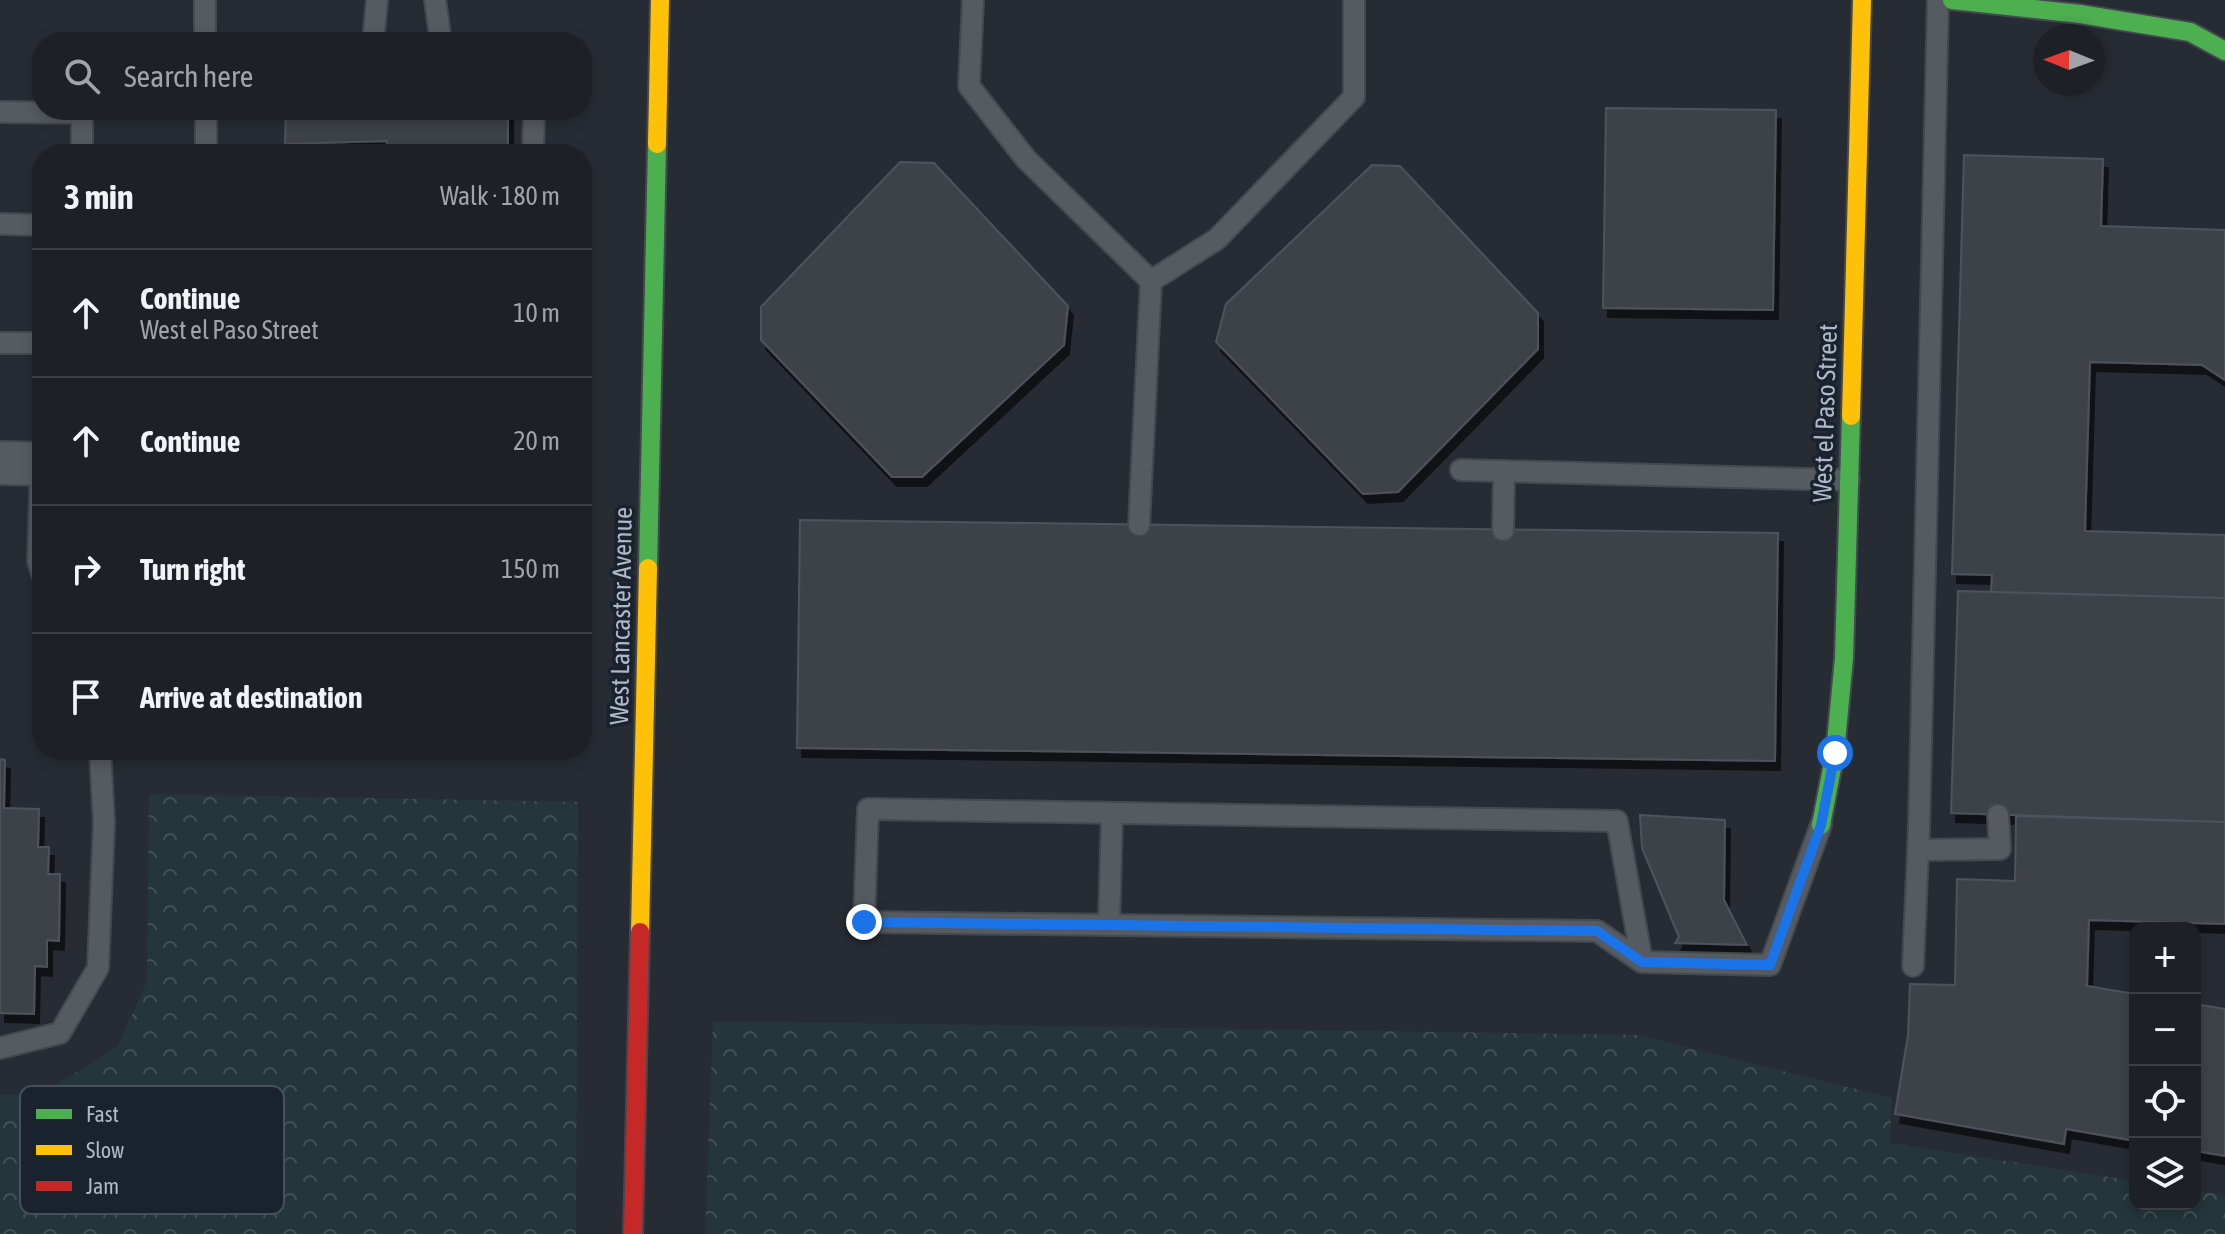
<!DOCTYPE html>
<html lang="en">
<head>
<meta charset="utf-8">
<style>
	body { margin:0; font-family:"Asap Condensed",sans-serif; background:#2a2e33; color:#f1f3f6 }
	.controls { position:absolute; right:24px; bottom:24px; display:grid; overflow:hidden; border-radius:16px; box-shadow:0 4px 12px #0003 }
	.controls button { width:72px; height:72px; display:grid; place-items:center; padding:0; border:0; border-bottom:2px solid #3b3e44; background:#1d2127; color:#f1f3f6; font:40px sans-serif }
	.compass { position:absolute; left:2033px; top:24px; width:72px; height:72px; border-radius:50%; background:#1d2127; box-shadow:0 4px 12px #0003; rotate:271deg }
	.stop { position:absolute; width:24px; height:24px; margin:-18px; border:6px solid #1a73e8; border-radius:50%; background:#fff }
	.stop.end { background:#1a73e8; border-color:#fff; box-shadow:0 2px 8px #0008 }
	.list { margin:0; padding:0; list-style:none }
	h2 { display:flex; justify-content:space-between; align-items:center; height:104px; margin:0; padding:0 32px; font-size:34px }
	h2 small { font-size:26px; font-weight:400; color:#a0a3a7 }
	.list li { display:grid; grid-template-columns:52px 1fr auto; gap:24px; align-items:center; box-sizing:border-box; height:128px; padding:0 32px; border-top:2px solid #3b3e44 }
	.list b { display:block; font-size:30px; white-space:nowrap }
	.list p { margin:0; font-size:26px; white-space:nowrap; color:#a0a3a7 }
	.list em { font-size:26px; font-style:normal; color:#a0a3a7 }
	.icon { flex:none; width:44px; height:44px; fill:none; stroke:currentColor; stroke-width:2; stroke-linecap:round; stroke-linejoin:round }
	.map { position:relative; flex:none; width:2225px; height:1234px; overflow:hidden }
	.search { position:absolute; background:#1d2127; box-shadow:0 4px 12px #0003; left:32px; top:32px; width:560px; height:88px; display:flex; align-items:center; gap:20px; box-sizing:border-box; padding:0 28px; border-radius:32px; color:#a0a3a7; font-size:30px }
	.panel { position:absolute; background:#1d2127; box-shadow:0 4px 12px #0003; left:32px; top:144px; width:560px; height:616px; border-radius:32px }
	.map>svg:first-child { display:block }
</style>
</head>
<body>
<div class="map">
<svg width="2225" height="1234" viewBox="0 0 2225 1234">
	<defs>
		<pattern id="forest-crowns" width="20" height="18" patternUnits="userSpaceOnUse" patternTransform="scale(2)"><rect width="20" height="18" fill="#24363a"/><path d="M2 6a3 3 0 1 1 6 0M12 15a3 3 0 1 1 6 0" fill="none" stroke="#415155"/></pattern>
		<filter id="shadow"><feDropShadow dx="5" dy="9" stdDeviation="0" flood-color="#0009"/></filter>
	</defs>
	<rect width="100%" height="100%" fill="#272c34"/>
	<!-- forest -->
	<path fill="url(#forest-crowns)" d="M149,794L578,802L576,1234H0V1095L43,1093L117,1047L147,982Z
		M713,1021L1638,1035L1892,1098L1890,1143L2135,1181V1204H2195V1191L2225,1195V1234H705Z"/>
	<!-- building -->
	<path fill="#3e424a" stroke="#4e535c" stroke-width="2" filter="url(#shadow)" d="M288,38L329,39V42H288Z
		M1606,108L1776,110L1773,310L1603,308Z
		M286,110H508V154H387V141L285,144Z
		M1964,155L2103,159L2101,226L2225,230V380L2202,365L2090,362L2085,531L2225,535V598L1991,592L1992,575L1952,574Z
		M900,162L934,163L1068,306L1064,345L922,477H892L761,340V307Z
		M1372,165L1400,166L1538,313V349L1398,492L1363,494L1216,342L1226,304Z
		M800,520L1778,533L1775,761L797,748Z
		M1958,591L2225,598V822L1951,813Z
		M0,759L5,760L4,808L39,809L38,847H49L48,874H60L59,941L47,940V967L35,966L34,1014L0,1013Z
		M1640,815L1725,820L1724,900L1747,945L1675,943L1679,937L1642,848Z
		M2016,816L2225,822V924L2089,920L2087,986L2135,994V1141L2066,1129L2064,1144L1895,1114L1908,1035L1910,984L1955,985L1957,879L2015,881Z
		M2195,1004L2225,1009V1156L2195,1151Z"/>
	<g fill="none" stroke-linecap="round" stroke-linejoin="round">
		<!-- lane casing -->
		<g stroke="#44484f" stroke-width="24">
			<path id="lane" d="M205,0V42
				M435,0L441,42
				M973,0L969,86L1026,159L1151,281L1217,239L1354,97V0
				M373,42L377,0
				M206,110V154
				M0,112L82,113V154
				M533,154L534,110
				M0,224L42,225
				M0,343H42
				M41,464L38,561L42,574
				M1461,470L1849,480
				M1139,525L1151,281
				M1503,530L1504,471
				M1918,850L2000,849L1998,815
				M1109,925L1112,813
				M1642,962L1617,821L868,809L864,922L1597,931L1642,962L1770,965L1821,825
				M1913,966L1919,828L1938,0
				M0,1048L60,1033L98,968L104,823L100,750"/>
		</g>
		<!-- street casing -->
		<g stroke="#44484f" stroke-width="46">
			<path id="street" d="M0,463L42,464"/>
		</g>
		<!-- fast casing -->
		<g stroke="#44484f" stroke-width="22">
			<path id="fast" d="M1952,0L2080,14L2190,32L2225,51
				M648,568L657,144
				M1821,825L1835,753L1844,658L1851,416"/>
		</g>
		<!-- slow casing -->
		<g stroke="#44484f" stroke-width="22">
			<path id="slow" d="M657,144L660,0
				M1851,416L1862,0
				M640,932L648,568"/>
		</g>
		<!-- jam casing -->
		<g stroke="#44484f" stroke-width="22">
			<path id="jam" d="M633,1234L640,932"/>
		</g>
		<!-- lane -->
		<use href="#lane" stroke="#565b62" stroke-width="20"/>
		<!-- street -->
		<use href="#street" stroke="#565b62" stroke-width="42"/>
		<!-- fast -->
		<use href="#fast" stroke="#4caf50" stroke-width="18"/>
		<!-- slow -->
		<use href="#slow" stroke="#ffc107" stroke-width="18"/>
		<!-- jam -->
		<use href="#jam" stroke="#c62828" stroke-width="18"/>
	</g>
	<g fill="none" stroke-linecap="round" stroke-linejoin="round">
		<!-- route -->
		<path stroke="#1a73e8" stroke-width="10" d="M864,922L1597,931L1642,962L1770,965L1821,825L1835,753"/>
	</g>
	<g text-anchor="middle" stroke-width="7" stroke-linejoin="round" paint-order="stroke">
		<!-- street labels -->
		<g font-size="26" fill="#afb8c6" stroke="#1a222e">
			<text transform="translate(1825 413) rotate(-88)" y="9">West el Paso Street</text>
			<text transform="translate(621 616) rotate(-89)" y="9">West Lancaster Avenue</text>
		</g>
	</g>
	<!-- legend -->
	<rect x="20" y="1086" width="264" height="128" rx="12" fill="#1a222e" stroke="#474f5c" stroke-width="2"/>
	<rect x="36" y="1109" width="36" height="10" fill="#4caf50"/>
	<rect x="36" y="1145" width="36" height="10" fill="#ffc107"/>
	<rect x="36" y="1181" width="36" height="10" fill="#c62828"/>
	<g font-size="22" fill="#afb8c6">
		<text x="86" y="1122">Fast</text>
		<text x="86" y="1158">Slow</text>
		<text x="86" y="1194">Jam</text>
	</g>
</svg>
<div class="controls">
<button>+</button>
<button>−</button>
<button><svg class="icon" aria-label="locate" viewBox="0 0 24 24"><circle cx="12" cy="12" r="6"/><path d="M12 2v4M12 18v4M2 12h4M18 12h4"/></svg></button>
<button><svg class="icon" aria-label="layers" viewBox="0 0 24 24"><path d="M12 4l9 5-9 5-9-5zM3 14l9 5 9-5"/></svg></button>
</div>
<svg class="compass" viewBox="-18 -18 36 36"><path d="M0-13l5 13h-10z" fill="#e53935"/><path d="M0 13l5-13h-10z" fill="#a0a3a7"/></svg>
<div class="stop" style="left:1835px;top:753px"></div>
<div class="stop end" style="left:864px;top:922px"></div>
<div class="search"><svg class="icon" aria-label="search" viewBox="0 0 24 24"><circle cx="10" cy="10" r="6"/><path d="M15 15l6 6"/></svg>Search here</div>
<section class="panel">
<h2>3 min<small>Walk · 180 m</small></h2>
<ul class="list">
<li><svg class="icon" aria-label="ahead" viewBox="0 0 24 24"><path d="M12 20V5M6 11l6-6 6 6"/></svg><div><b>Continue</b><p>West el Paso Street</p></div><em>10 m</em></li>
<li><svg class="icon" aria-label="ahead" viewBox="0 0 24 24"><path d="M12 20V5M6 11l6-6 6 6"/></svg><div><b>Continue</b></div><em>20 m</em></li>
<li><svg class="icon" aria-label="right" viewBox="0 0 24 24"><path d="M7 20v-9h11M14 6l5 5-5 5"/></svg><div><b>Turn right</b></div><em>150 m</em></li>
<li><svg class="icon" aria-label="arrive" viewBox="0 0 24 24"><path d="M6 21V4h12l-3 4 3 4H6"/></svg><div><b>Arrive at destination</b></div></li>
</ul>
</section>
</div>
</body>
</html>
